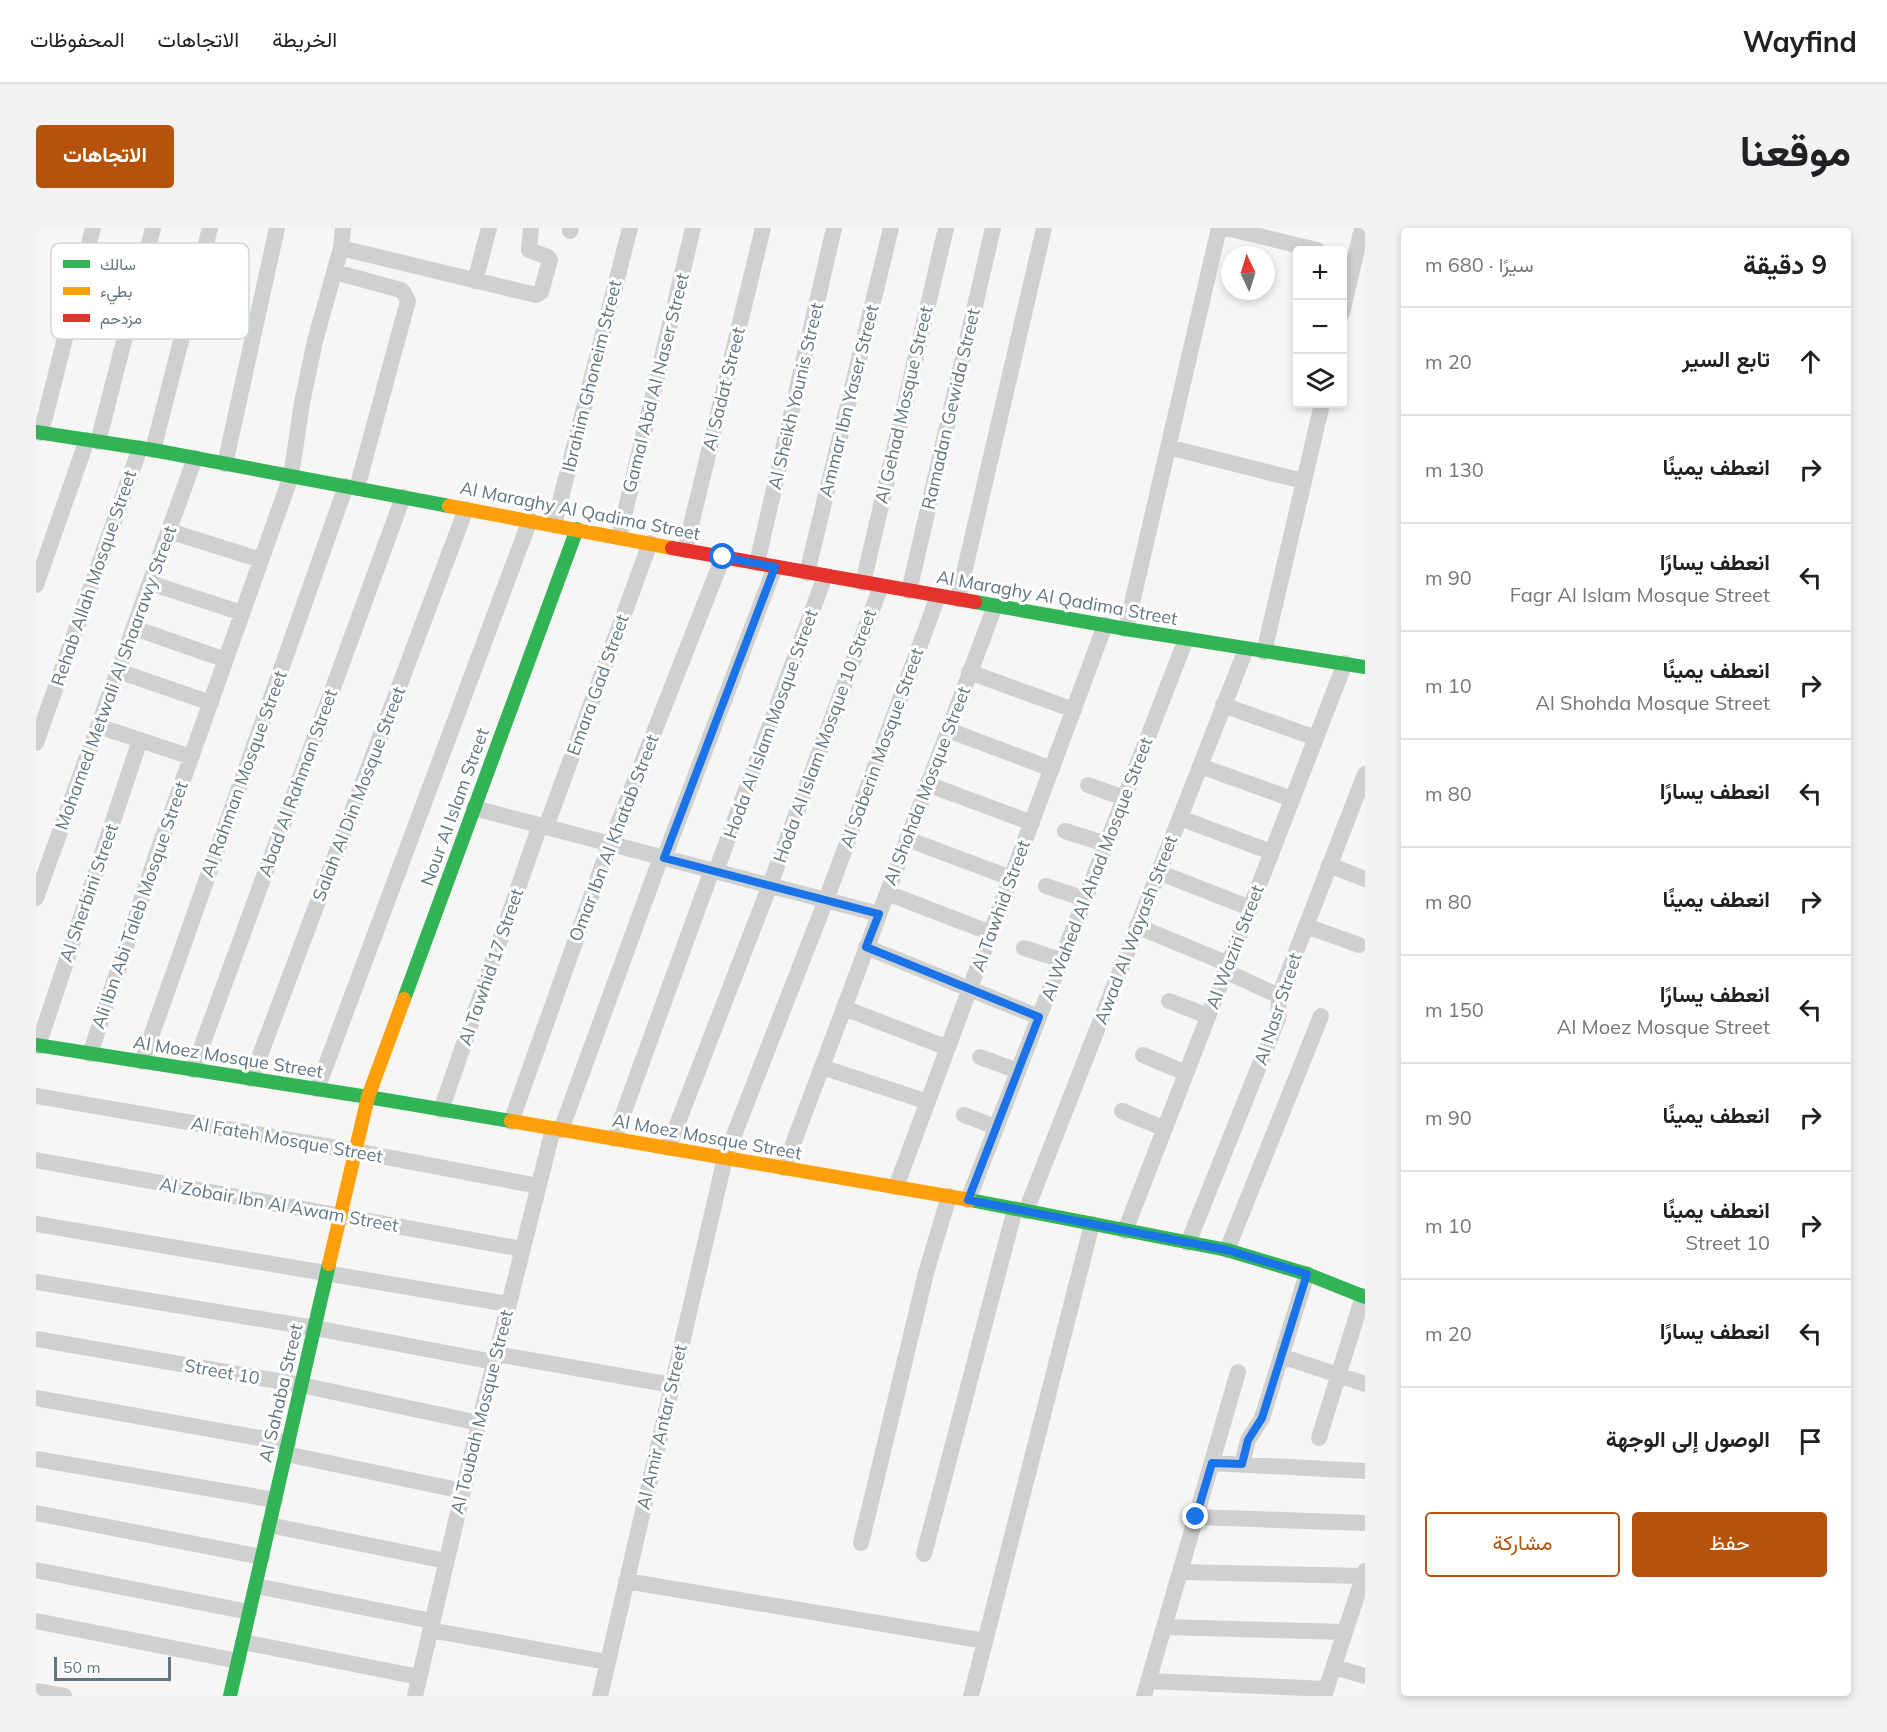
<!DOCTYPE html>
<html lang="ar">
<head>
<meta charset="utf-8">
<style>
	body { margin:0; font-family:Mulish,Vazirmatn,sans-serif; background:#f2f2f2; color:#202124; direction:rtl }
	.controls { position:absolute; right:18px; top:18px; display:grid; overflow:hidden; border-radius:6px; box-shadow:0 3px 9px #0003 }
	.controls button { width:54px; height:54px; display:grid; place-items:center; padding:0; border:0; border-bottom:2px solid #e0e0e0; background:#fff; color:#202124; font:30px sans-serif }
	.compass { position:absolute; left:1185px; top:18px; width:54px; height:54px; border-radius:50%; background:#fff; box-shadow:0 3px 9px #0003; rotate:356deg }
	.scale { position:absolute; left:18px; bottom:15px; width:117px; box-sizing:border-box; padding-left:6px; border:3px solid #617682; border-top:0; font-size:16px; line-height:21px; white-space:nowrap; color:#617682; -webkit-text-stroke:4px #fff; paint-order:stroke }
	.stop { position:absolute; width:18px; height:18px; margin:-14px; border:4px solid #1a73e8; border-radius:50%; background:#fff }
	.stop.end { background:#1a73e8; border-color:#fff; box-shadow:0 2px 6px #0008 }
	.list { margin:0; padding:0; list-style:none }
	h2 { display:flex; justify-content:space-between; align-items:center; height:78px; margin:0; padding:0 24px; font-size:26px }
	h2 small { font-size:20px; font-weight:400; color:#757577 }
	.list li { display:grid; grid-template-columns:39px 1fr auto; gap:18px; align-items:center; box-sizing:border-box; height:108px; padding:0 24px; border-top:2px solid #e0e0e0 }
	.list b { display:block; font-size:22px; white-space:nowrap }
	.list p { margin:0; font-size:20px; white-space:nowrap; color:#757577 }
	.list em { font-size:20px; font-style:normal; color:#757577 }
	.actions { display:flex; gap:12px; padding:18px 24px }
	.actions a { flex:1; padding:14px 0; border:2px solid #b45309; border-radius:6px; text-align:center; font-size:21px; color:#b45309 }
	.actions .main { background:#b45309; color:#fff }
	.icon { flex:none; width:33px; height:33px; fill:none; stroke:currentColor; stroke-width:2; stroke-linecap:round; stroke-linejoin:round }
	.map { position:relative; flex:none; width:1329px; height:1468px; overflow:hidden; direction:ltr; border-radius:6px }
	header { display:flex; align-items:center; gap:36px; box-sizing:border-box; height:84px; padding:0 30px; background:#fff; border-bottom:2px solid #e0e0e0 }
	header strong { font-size:28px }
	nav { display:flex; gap:33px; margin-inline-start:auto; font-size:21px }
	.intro { display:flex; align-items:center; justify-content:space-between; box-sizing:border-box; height:144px; padding:0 36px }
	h1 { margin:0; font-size:42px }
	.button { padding:15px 27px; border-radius:6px; background:#b45309; color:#fff; font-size:21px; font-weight:700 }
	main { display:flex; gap:36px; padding:0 36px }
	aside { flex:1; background:#fff; border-radius:6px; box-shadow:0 3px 9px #0003 }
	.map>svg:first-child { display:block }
</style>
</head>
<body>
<header>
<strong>Wayfind</strong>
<nav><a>الخريطة</a><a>الاتجاهات</a><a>المحفوظات</a></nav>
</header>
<div class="intro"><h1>موقعنا</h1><a class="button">الاتجاهات</a></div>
<main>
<aside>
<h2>9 دقيقة<small>سيرًا · 680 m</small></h2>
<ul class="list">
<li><svg class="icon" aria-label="ahead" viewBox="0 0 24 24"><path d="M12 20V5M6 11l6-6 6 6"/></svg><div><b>تابع السير</b></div><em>20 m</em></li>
<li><svg class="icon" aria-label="right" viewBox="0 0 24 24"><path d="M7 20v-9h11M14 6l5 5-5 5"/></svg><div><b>انعطف يمينًا</b></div><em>130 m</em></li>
<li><svg class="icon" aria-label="left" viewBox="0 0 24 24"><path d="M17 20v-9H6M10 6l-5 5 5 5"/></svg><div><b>انعطف يسارًا</b><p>Fagr Al Islam Mosque Street</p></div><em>90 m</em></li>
<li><svg class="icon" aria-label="right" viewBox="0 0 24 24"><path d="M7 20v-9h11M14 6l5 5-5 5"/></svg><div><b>انعطف يمينًا</b><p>Al Shohda Mosque Street</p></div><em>10 m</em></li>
<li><svg class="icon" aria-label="left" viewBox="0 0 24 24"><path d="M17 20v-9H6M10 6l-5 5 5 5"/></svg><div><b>انعطف يسارًا</b></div><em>80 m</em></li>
<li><svg class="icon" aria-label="right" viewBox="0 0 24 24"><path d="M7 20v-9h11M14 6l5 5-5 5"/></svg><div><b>انعطف يمينًا</b></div><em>80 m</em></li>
<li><svg class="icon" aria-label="left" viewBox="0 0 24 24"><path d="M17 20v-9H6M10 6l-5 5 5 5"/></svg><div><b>انعطف يسارًا</b><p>Al Moez Mosque Street</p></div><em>150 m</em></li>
<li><svg class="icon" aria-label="right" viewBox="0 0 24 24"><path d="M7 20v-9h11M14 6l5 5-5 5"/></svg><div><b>انعطف يمينًا</b></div><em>90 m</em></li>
<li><svg class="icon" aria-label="right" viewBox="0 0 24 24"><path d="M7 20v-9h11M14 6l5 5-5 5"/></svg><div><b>انعطف يمينًا</b><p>Street 10</p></div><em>10 m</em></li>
<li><svg class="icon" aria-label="left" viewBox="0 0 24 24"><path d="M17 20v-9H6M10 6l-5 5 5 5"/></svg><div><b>انعطف يسارًا</b></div><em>20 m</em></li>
<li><svg class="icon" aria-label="arrive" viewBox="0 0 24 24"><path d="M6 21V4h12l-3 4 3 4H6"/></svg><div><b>الوصول إلى الوجهة</b></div></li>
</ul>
<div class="actions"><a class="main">حفظ</a><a>مشاركة</a></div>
</aside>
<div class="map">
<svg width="1329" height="1468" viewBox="0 0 1329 1468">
	<rect width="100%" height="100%" fill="#f7f6f5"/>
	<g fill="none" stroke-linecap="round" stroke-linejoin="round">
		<!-- street -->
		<path stroke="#cfd0d0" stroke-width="16" d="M1190,0L1281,22
			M534,3L535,0
			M305,20L500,67L505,64L514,32L512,29L493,22L495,0
			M299,44L365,62L368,65L372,73L321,260
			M439,53L453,0
			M1306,85L1326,0
			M5,205L57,0
			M62,214L117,0
			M1132,219L1267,253
			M117,222L174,0
			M189,236L241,0
			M518,297L594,0
			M133,303L225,332
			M583,309L657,0
			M649,322L727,0
			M721,335L798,0
			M771,345L855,0
			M114,355L206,385
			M827,355L910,0
			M0,357L51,212
			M873,363L957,0
			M922,371L1008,0
			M98,400L190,432
			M1090,401L1183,0
			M1228,424L1286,176
			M82,443L175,475
			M933,444L1038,482
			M1187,477L1280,510
			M62,498L155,529
			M912,502L1016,541
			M0,515L104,220
			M1164,538L1256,571
			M891,556L996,595
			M1052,557L1088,570
			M438,580L843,686
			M1144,590L1235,624
			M510,599L614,315
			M1029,603L1070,616
			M871,611L975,650
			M628,630L739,339
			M1293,637L1329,651
			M680,643L789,348
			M1122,644L1214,680
			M1010,658L1049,671
			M851,665L955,705
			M0,670L159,230
			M1101,698L1192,736
			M1270,698L1323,717
			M830,719L1003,789
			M988,720L1025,732
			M1189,743L1243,768
			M1133,773L1172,788
			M808,780L912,820
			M2,818L104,512
			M54,826L120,628L255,248L266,175L279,113L305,20L307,0
			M1107,827L1150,845
			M944,829L982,843
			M106,834L310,258
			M786,839L892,874
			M157,842L367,269
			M215,851L430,281
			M281,861L494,292
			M0,868L319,923L502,958
			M405,882L504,597
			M1086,883L1129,901
			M928,887L960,899
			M475,894L574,616L687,329
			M525,902L625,629
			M578,911L676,642
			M632,920L734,657L845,358
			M0,932L486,1021
			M748,940L959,378
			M860,959L1069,397
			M932,972L1150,411
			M990,983L1210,421
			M0,996L472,1076
			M1089,1003L1309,435
			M1152,1015L1242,791L1243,768L1329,546
			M1191,1022L1285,788
			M0,1054L279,1100L458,1134
			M0,1111L265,1157L443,1195
			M460,1126L636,1157
			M1245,1128L1329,1156
			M0,1170L252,1215
			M1283,1210L1327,1068
			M250,1226L427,1263
			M0,1231L239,1272
			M1176,1235L1329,1243
			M1206,1236L1212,1212L1226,1190L1271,1046
			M0,1285L226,1329
			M1160,1289L1329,1295
			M233,1297L410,1333
			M825,1315L890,1045L913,968
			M888,1326L979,981
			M0,1342L213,1384
			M1144,1344L1327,1348
			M590,1353L949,1413
			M220,1358L396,1393
			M0,1393L202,1433
			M1128,1399L1309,1404
			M394,1402L571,1434
			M207,1414L383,1449
			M1298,1439L1329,1448
			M1112,1453L1291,1461
			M0,1463L28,1468
			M379,1468L443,1195L517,901
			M564,1468L689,930L790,672L902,368
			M935,1468L1056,996
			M1108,1468L1202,1144
			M1288,1468L1329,1343"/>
		<!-- fast -->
		<path stroke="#30b455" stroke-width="14" d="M0,204L117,222L413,278
			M939,374L1090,401L1329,439
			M368,771L541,301
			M0,817L332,869L475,893
			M934,972L1191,1022L1271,1046L1329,1069
			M194,1468L293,1036"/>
		<!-- slow -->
		<path stroke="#ff9f0a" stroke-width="14" d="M413,278L636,320
			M475,893L934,972
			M293,1036L332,869L368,771"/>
		<!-- jam -->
		<path stroke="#e5322d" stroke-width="14" d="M636,320L939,374"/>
	</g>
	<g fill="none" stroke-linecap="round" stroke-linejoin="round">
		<!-- route -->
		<path stroke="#1a73e8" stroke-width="8" d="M687,329L739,339L628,630L843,686L830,719L1003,789L932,972L1191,1022L1271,1046L1226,1190L1212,1212L1206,1236L1176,1235L1160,1289"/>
	</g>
	<g text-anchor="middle" stroke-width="6" stroke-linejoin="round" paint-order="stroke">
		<!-- street labels -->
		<g font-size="18" fill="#617682" stroke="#fff">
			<text transform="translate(556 148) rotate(-76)" y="6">Ibrahim Ghoneim Street</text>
			<text transform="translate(620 155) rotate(-76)" y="6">Gamal Abd Al Naser Street</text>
			<text transform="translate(688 161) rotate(-76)" y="6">Al Sadat Street</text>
			<text transform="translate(760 168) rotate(-77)" y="6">Al Sheikh Younis Street</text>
			<text transform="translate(813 173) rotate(-76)" y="6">Ammar Ibn Yaser Street</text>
			<text transform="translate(868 177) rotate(-77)" y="6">Al Gehad Mosque Street</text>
			<text transform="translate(915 181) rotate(-77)" y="6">Ramadan Gewida Street</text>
			<text transform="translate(544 283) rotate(11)" y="6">Al Maraghy Al Qadima Street</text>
			<text transform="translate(58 350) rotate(-71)" y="6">Rehab Allah Mosque Street</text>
			<text transform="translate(1021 370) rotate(10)" y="6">Al Maraghy Al Qadima Street</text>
			<text transform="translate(80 450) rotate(-70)" y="6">Mohamed Metwali Al Shaarawy Street</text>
			<text transform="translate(562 457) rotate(-70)" y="6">Emara Gad Street</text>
			<text transform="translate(735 496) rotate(-70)" y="6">Hoda Al Islam Mosque Street</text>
			<text transform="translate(789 508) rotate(-70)" y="6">Hoda Al Islam Mosque 10 Street</text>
			<text transform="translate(846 520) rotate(-70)" y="6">Al Saberin Mosque Street</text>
			<text transform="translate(208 546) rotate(-70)" y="6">Al Rahman Mosque Street</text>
			<text transform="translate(262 555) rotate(-70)" y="6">Abad Al Rahman Street</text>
			<text transform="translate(891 558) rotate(-69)" y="6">Al Shohda Mosque Street</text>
			<text transform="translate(323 566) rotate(-69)" y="6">Salah Al Din Mosque Street</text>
			<text transform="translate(419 579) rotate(-70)" y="6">Nour Al Islam Street</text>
			<text transform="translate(578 610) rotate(-69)" y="6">Omar Ibn Al Khatab Street</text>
			<text transform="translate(1061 641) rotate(-69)" y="6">Al Wahed Al Ahad Mosque Street</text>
			<text transform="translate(53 665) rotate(-71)" y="6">Al Sherbini Street</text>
			<text transform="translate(104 677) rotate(-71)" y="6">Ali Ibn Abi Taleb Mosque Street</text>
			<text transform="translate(965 678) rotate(-70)" y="6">Al Tawhid Street</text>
			<text transform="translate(1100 702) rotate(-69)" y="6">Awad Al Wayash Street</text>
			<text transform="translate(1199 719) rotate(-69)" y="6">Al Waziri Street</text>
			<text transform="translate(455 739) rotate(-71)" y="6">Al Tawhid 17 Street</text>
			<text transform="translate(1242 781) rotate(-72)" y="6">Al Nasr Street</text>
			<text transform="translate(192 829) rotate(9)" y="6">Al Moez Mosque Street</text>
			<text transform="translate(671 909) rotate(10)" y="6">Al Moez Mosque Street</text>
			<text transform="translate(251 912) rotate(10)" y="6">Al Fateh Mosque Street</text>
			<text transform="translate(243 977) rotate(10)" y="6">Al Zobair Ibn Al Awam Street</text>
			<text transform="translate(186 1144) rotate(10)" y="6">Street 10</text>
			<text transform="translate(245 1165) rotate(-77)" y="6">Al Sahaba Street</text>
			<text transform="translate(446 1184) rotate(-76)" y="6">Al Toubah Mosque Street</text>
			<text transform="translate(626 1199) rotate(-77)" y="6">Al Amir Antar Street</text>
		</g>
	</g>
	<!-- legend -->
	<rect x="15" y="15" width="198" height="96" rx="9" fill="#fff" stroke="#d0d6da" stroke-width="1.5"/>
	<rect x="27" y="32" width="27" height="8" fill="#30b455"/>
	<rect x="27" y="59" width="27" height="8" fill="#ff9f0a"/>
	<rect x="27" y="86" width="27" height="8" fill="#e5322d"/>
	<g font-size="16" fill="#617682">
		<text x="64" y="42">سالك</text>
		<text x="64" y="69">بطيء</text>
		<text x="64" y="96">مزدحم</text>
	</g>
</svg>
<div class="controls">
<button>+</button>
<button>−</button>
<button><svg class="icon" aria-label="layers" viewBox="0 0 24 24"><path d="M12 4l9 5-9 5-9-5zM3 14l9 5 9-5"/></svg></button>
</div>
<svg class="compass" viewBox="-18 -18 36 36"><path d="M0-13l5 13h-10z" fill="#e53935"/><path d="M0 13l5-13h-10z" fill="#757577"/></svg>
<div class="scale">50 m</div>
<div class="stop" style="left:687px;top:329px"></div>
<div class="stop end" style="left:1160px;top:1289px"></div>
</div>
</main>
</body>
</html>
